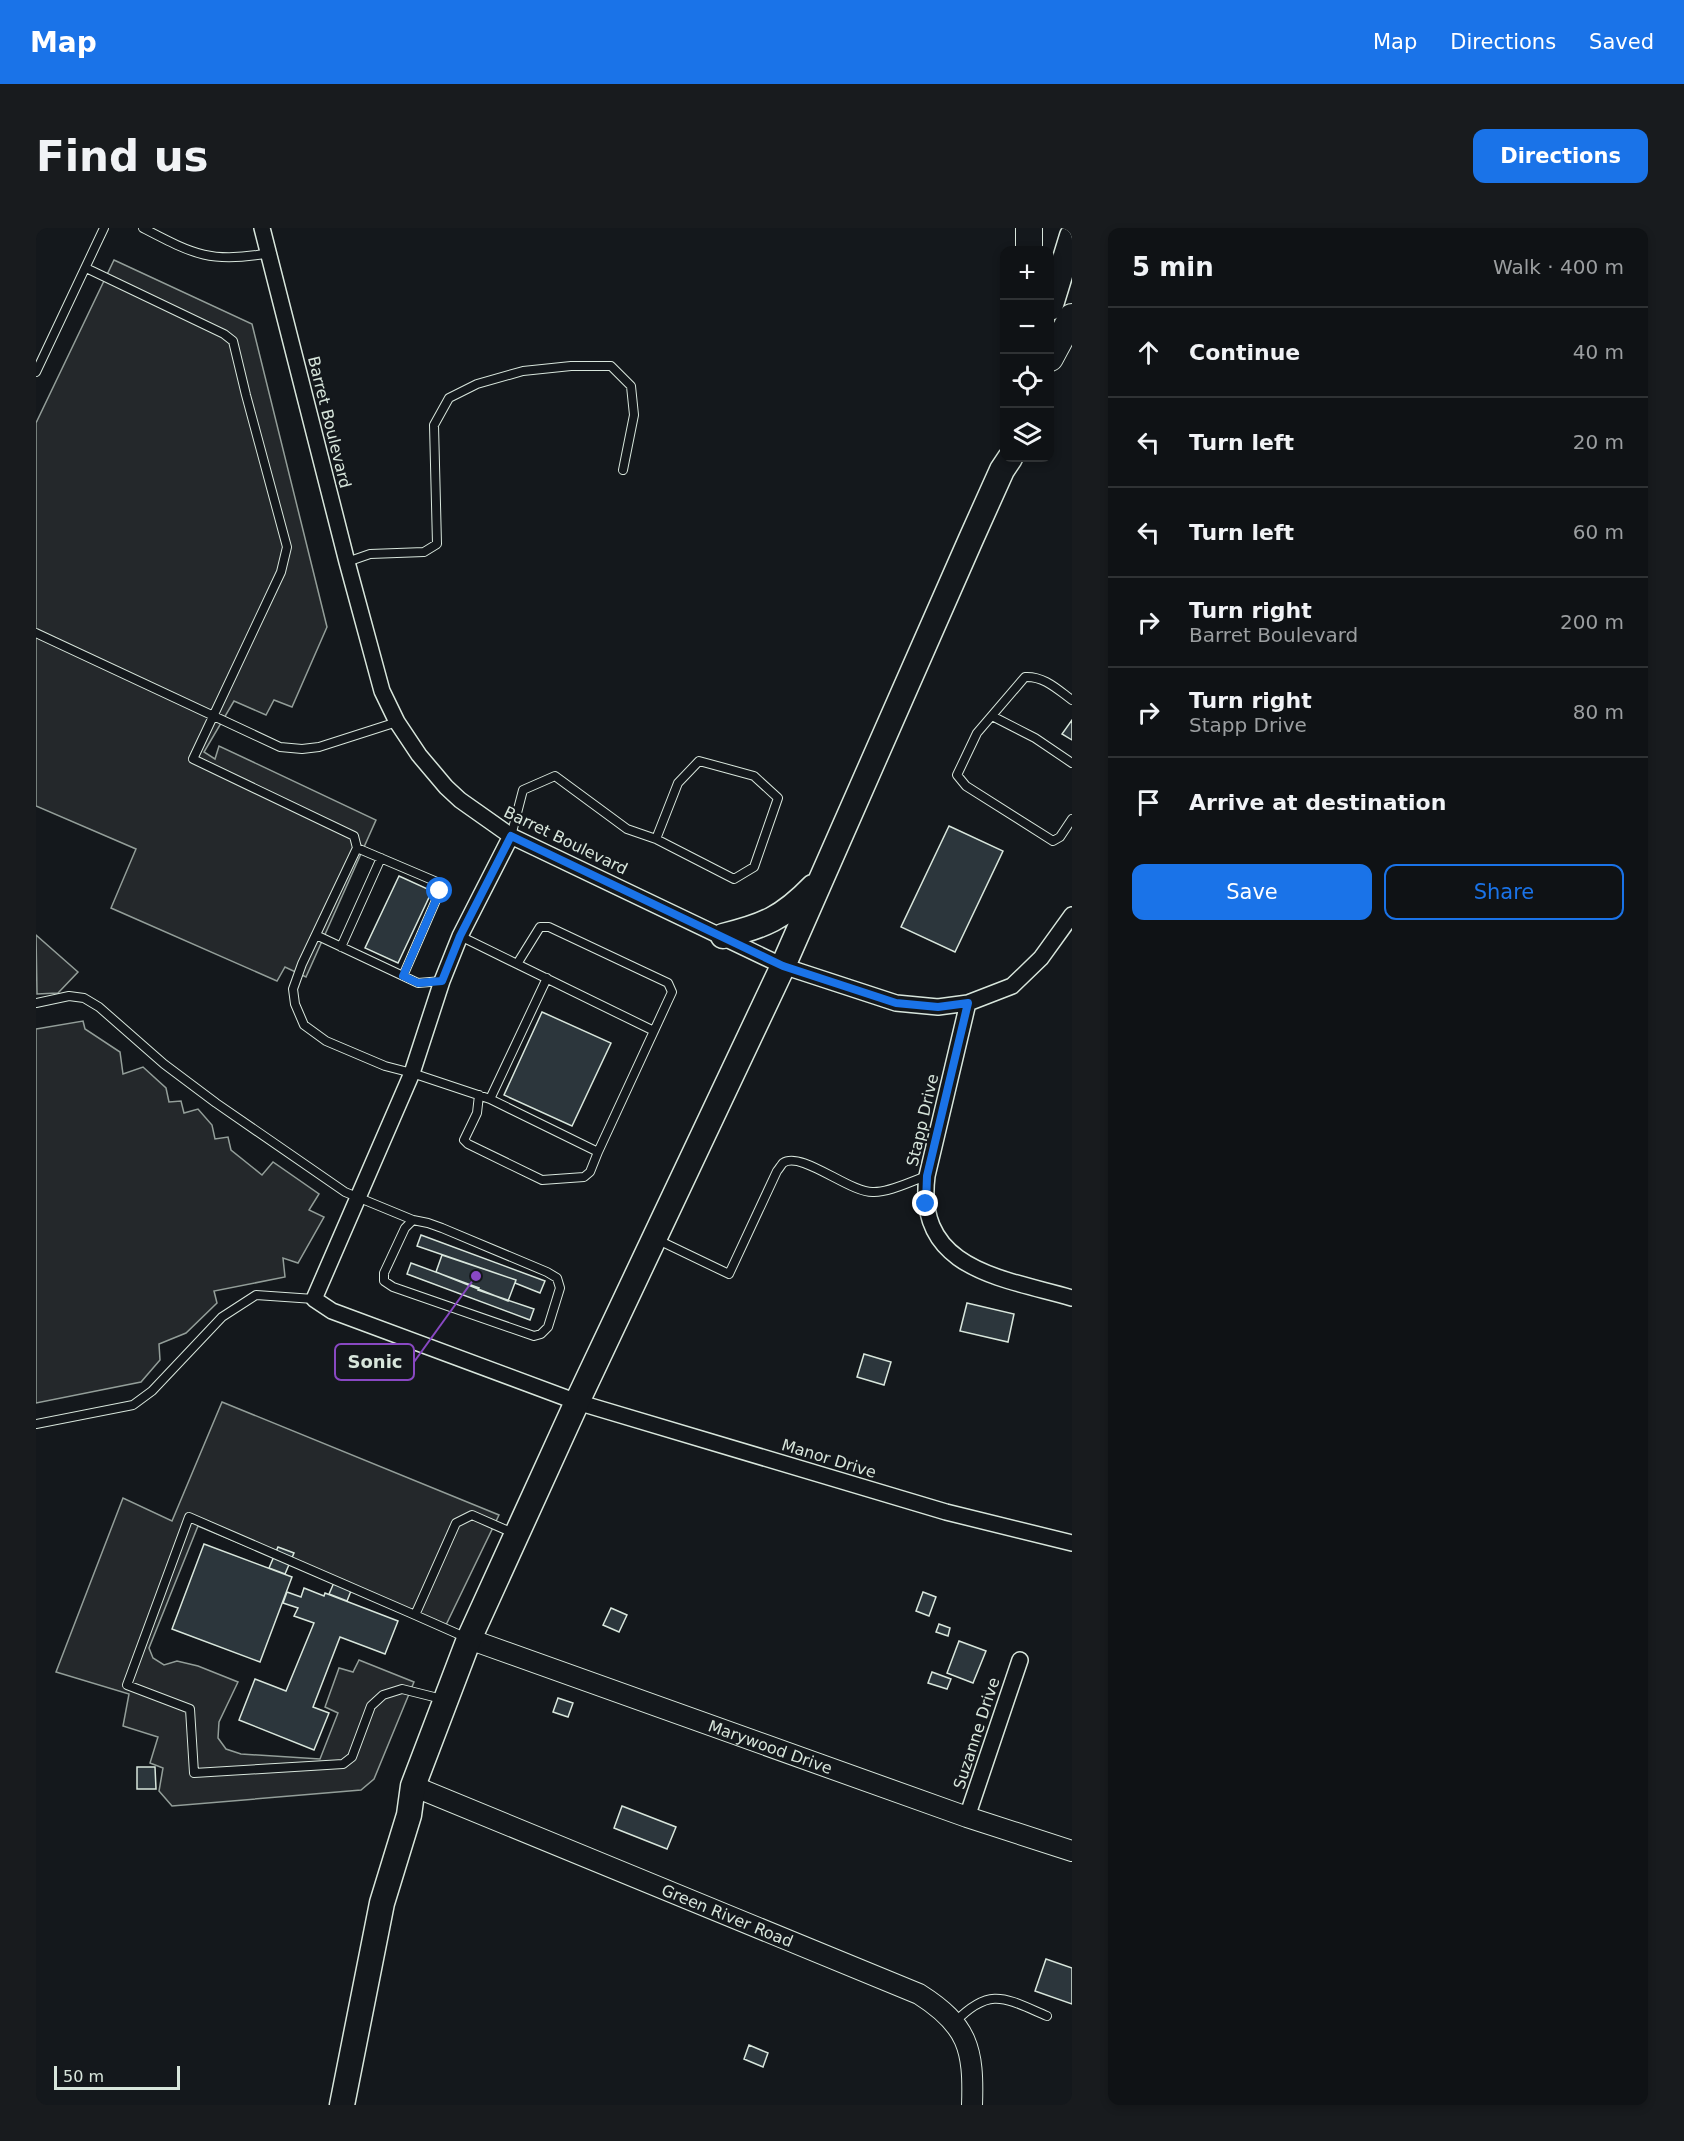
<!DOCTYPE html>
<html lang="en">
<head>
<meta charset="utf-8">
<style>
	body { margin:0; font-family:"DejaVu Sans",sans-serif; background:#181b1e; color:#f1f3f6 }
	.controls { position:absolute; right:18px; top:18px; display:grid; overflow:hidden; border-radius:12px; box-shadow:0 3px 9px #0003 }
	.controls button { width:54px; height:54px; display:grid; place-items:center; padding:0; border:0; border-bottom:2px solid #2f3234; background:#0f1215; color:#f1f3f6; font:30px sans-serif }
	.scale { position:absolute; left:18px; bottom:15px; width:126px; box-sizing:border-box; padding-left:6px; border:3px solid #d8e6dc; border-top:0; font-size:16px; line-height:21px; white-space:nowrap; color:#d8e6dc; -webkit-text-stroke:4px #14181c; paint-order:stroke }
	.stop { position:absolute; width:18px; height:18px; margin:-14px; border:4px solid #1a73e8; border-radius:50%; background:#fff }
	.stop.end { background:#1a73e8; border-color:#fff; box-shadow:0 2px 6px #0008 }
	.list { margin:0; padding:0; list-style:none }
	h2 { display:flex; justify-content:space-between; align-items:center; height:78px; margin:0; padding:0 24px; font-size:26px }
	h2 small { font-size:20px; font-weight:400; color:#9b9ea0 }
	.list li { display:grid; grid-template-columns:39px 1fr auto; gap:18px; align-items:center; box-sizing:border-box; height:90px; padding:0 24px; border-top:2px solid #2f3234 }
	.list b { display:block; font-size:22px; white-space:nowrap }
	.list p { margin:0; font-size:20px; white-space:nowrap; color:#9b9ea0 }
	.list em { font-size:20px; font-style:normal; color:#9b9ea0 }
	.actions { display:flex; gap:12px; padding:18px 24px }
	.actions a { flex:1; padding:14px 0; border:2px solid #1a73e8; border-radius:12px; text-align:center; font-size:21px; color:#1a73e8 }
	.actions .main { background:#1a73e8; color:#fff }
	.icon { flex:none; width:33px; height:33px; fill:none; stroke:currentColor; stroke-width:2; stroke-linecap:round; stroke-linejoin:round }
	.map { position:relative; flex:none; width:1036px; height:1877px; overflow:hidden; border-radius:12px }
	header { display:flex; align-items:center; gap:36px; box-sizing:border-box; height:84px; padding:0 30px; background:#1a73e8; color:#fff }
	header strong { font-size:28px }
	nav { display:flex; gap:33px; margin-inline-start:auto; font-size:21px }
	.intro { display:flex; align-items:center; justify-content:space-between; box-sizing:border-box; height:144px; padding:0 36px }
	h1 { margin:0; font-size:42px }
	.button { padding:15px 27px; border-radius:12px; background:#1a73e8; color:#fff; font-size:21px; font-weight:700 }
	main { display:flex; gap:36px; padding:0 36px }
	aside { flex:1; background:#0f1215; border-radius:12px; box-shadow:0 3px 9px #0003 }
	.map>svg:first-child { display:block }
</style>
</head>
<body>
<header>
<strong>Map</strong>
<nav><a>Map</a><a>Directions</a><a>Saved</a></nav>
</header>
<div class="intro"><h1>Find us</h1><a class="button">Directions</a></div>
<main>
<div class="map">
<svg width="1036" height="1877" viewBox="0 0 1036 1877">
	<rect width="100%" height="100%" fill="#14181c"/>
	<!-- parking -->
	<path fill="#24282b" stroke="#939e99" stroke-width="1.5" d="M78,32L216,96L291,399L256,479L238,472L230,487L198,473L168,524L179,531L183,518L340,592L270,749L249,739L241,753L75,680L100,621L0,578V195Z
		M0,707L42,744L22,765L1,766Z
		M47,793L49,801L84,824L87,846L107,839L130,860L133,874L145,873L148,885L162,881L176,897L179,911L192,909L195,922L226,947L237,934L283,966L273,982L288,989L262,1035L247,1030L249,1049L178,1063L181,1075L150,1105L123,1116L124,1132L105,1154L0,1175V801Z
		M186,1174L463,1287L408,1401L162,1298L113,1420L117,1430L128,1437L141,1433L162,1438L202,1454L183,1494L182,1510L190,1521L205,1526L284,1531L302,1485L289,1479L303,1440L317,1444L323,1432L378,1454L338,1551L325,1562L136,1578L123,1563L127,1540L114,1535L122,1509L87,1498L93,1466L20,1444L87,1270L136,1293Z"/>
	<!-- building -->
	<path fill="#2c363c" stroke="#d8e6dc" stroke-width="1.5" d="M1036,492V512L1026,506Z
		M913,598L967,623L919,724L865,699Z
		M363,648L396,663L362,735L329,720Z
		M506,784L575,815L536,898L468,867Z
		M385,1007L509,1053L504,1065L479,1055L480,1052L381,1018Z
		M406,1027L480,1052L472,1073L400,1044Z
		M375,1035L443,1060L442,1062L498,1081L494,1092L371,1046Z
		M931,1075L978,1086L972,1114L924,1103Z
		M828,1126L855,1134L848,1157L821,1149Z
		M168,1316L256,1349L224,1434L136,1401Z
		M242,1319L258,1325L249,1346L233,1340Z
		M300,1350L317,1358L311,1373L293,1366Z
		M268,1360L288,1368L289,1365L362,1393L349,1426L304,1409L277,1479L293,1485L278,1522L203,1492L219,1451L250,1463L278,1395L258,1388L262,1380L247,1375L251,1364L265,1369Z
		M887,1364L900,1369L893,1388L880,1383Z
		M575,1380L591,1387L583,1404L567,1397Z
		M903,1396L914,1400L912,1408L900,1404Z
		M923,1413L950,1423L937,1455L911,1445Z
		M896,1444L915,1451L911,1461L892,1455Z
		M522,1470L537,1475L532,1489L517,1484Z
		M101,1539H119L120,1561H101Z
		M586,1578L640,1599L631,1621L578,1600Z
		M1010,1731L1036,1740V1776L999,1763Z
		M713,1817L732,1825L727,1839L708,1831Z"/>
	<g fill="none" stroke-linecap="round" stroke-linejoin="round">
		<!-- service casing -->
		<g stroke="#d8e6dc" stroke-width="10">
			<path id="service" d="M107,0C157,26 175,36 233,25
				M50,40L188,106L197,113L210,167L251,319L245,344L157,531L318,608L321,620L266,736L257,761L259,776L268,797L290,813L349,838L376,845L454,871L562,924L636,764L632,755L513,699H504L481,736L424,708
				M0,144L68,0
				M311,334L334,326L388,324L401,316L398,197L413,170L441,156L487,143L535,138H575L595,158L598,187L587,242
				M0,405L244,519L266,521L283,519L361,494
				M1036,472C1021,461 1008,448 989,449L941,505L921,547L930,558L1017,613L1024,609L1036,591
				M956,488L999,510L1036,535
				M475,608L487,562L519,548L591,601L620,611L698,651L718,639L742,570L718,548L663,533L642,555L620,611
				M321,620L401,654L404,663L367,748
				M280,707L382,755L406,753
				M305,719L345,630
				M481,736L618,803
				M0,775L33,768L48,770L63,779L128,836L180,875L309,964L377,992
				M443,867L441,885L428,912L432,916L506,952L548,949L554,944L562,924
				M454,871L511,750
				M377,992L392,995L406,1000L511,1044L521,1050L524,1060L512,1099L505,1106L498,1108L357,1059L348,1053V1045L369,1000Z
				M620,1011L693,1046L741,943C742,942 746,936 747,935C765,922 815,966 838,964C855,964 875,953 891,948
				M0,1196L97,1177L116,1163L186,1089L220,1067L278,1071
				M379,1387L153,1289L91,1457L154,1481L158,1545L307,1536L316,1529L335,1478L347,1467L366,1461L406,1471
				M431,1410L379,1387L420,1295L436,1287L477,1305
				M919,1794C954,1758 969,1770 1011,1788"/>
		</g>
		<!-- minor casing -->
		<g stroke="#d8e6dc" stroke-width="18">
			<path id="minor" d="M226,0L311,334L346,463L361,494L383,527L410,559L424,572L475,608L747,738L860,775L902,779L932,775L976,758L1005,730L1036,687
				M475,608L424,708L406,753L376,845L278,1071L296,1083L541,1174L910,1284L1036,1315
				M932,775L891,948C879,1042 967,1050 1036,1070
				M931,1589L984,1432"/>
		</g>
		<!-- tertiary casing -->
		<g stroke="#d8e6dc" stroke-width="22">
			<g id="tertiary">
				<path id="s1" d="M433,1411L931,1589L1036,1623"/>
				<path id="s2" d="M377,1558L883,1766C932,1797 938,1821 936,1877"/>
			</g>
		</g>
		<!-- primary casing -->
		<g stroke="#d8e6dc" stroke-width="27">
			<path id="primary" d="M1014,80L1036,8
				M687,708C728,698 747,690 777,659
				M306,1877L346,1675L373,1587L377,1558L433,1411L541,1174L747,738L935,311L966,242L974,230"/>
		</g>
		<!-- trunk casing -->
		<g stroke="#d8e6dc" stroke-width="28">
			<path id="trunk" d="M993,0V22
				M1014,130L1036,89"/>
		</g>
		<!-- service -->
		<use href="#service" stroke="#14181c" stroke-width="8"/>
		<!-- minor -->
		<use href="#minor" stroke="#14181c" stroke-width="15"/>
		<!-- tertiary -->
		<use href="#tertiary" stroke="#14181c" stroke-width="20"/>
		<!-- primary -->
		<use href="#primary" stroke="#14181c" stroke-width="24"/>
		<!-- trunk -->
		<use href="#trunk" stroke="#14181c" stroke-width="26"/>
	</g>
	<g fill="none" stroke-linecap="round" stroke-linejoin="round">
		<!-- route -->
		<path stroke="#1a73e8" stroke-width="8" d="M404,663L367,748L382,755L406,753L424,708L475,608L747,738L860,775L902,779L932,775L891,948L890,976"/>
	</g>
	<g text-anchor="middle" stroke-width="4.5" stroke-linejoin="round" paint-order="stroke">
		<!-- street labels -->
		<g font-size="16" fill="#d8e6dc" stroke="#14181c">
			<text transform="translate(294 194) rotate(76)" y="6">Barret Boulevard</text>
			<text transform="translate(530 612) rotate(26)" y="6">Barret Boulevard</text>
			<text transform="translate(886 892) rotate(-77)" y="6">Stapp Drive</text>
			<text transform="translate(793 1230) rotate(17)" y="6">Manor Drive</text>
			<text transform="translate(940 1505) rotate(-72)" y="6">Suzanne Drive</text>
			<text dy="6" stroke="none"><textPath href="#s1" startOffset="320">Marywood Drive</textPath></text>
			<text dy="6" stroke="none"><textPath href="#s2" startOffset="340">Green River Road</textPath></text>
		</g>
	</g>
	<!-- callouts -->
	<path fill="none" stroke="#8948c3" stroke-width="2" d="M440 1048L378 1134"/>
	<circle fill="#8948c3" stroke="#14181c" stroke-width="2" cx="440" cy="1048" r="6"/>
	<rect fill="#14181c" stroke="#8948c3" stroke-width="2" x="299" y="1116" width="79" height="36" rx="6"/>
	<g font-size="18" text-anchor="middle" font-weight="bold" fill="#d8e6dc">
		<text x="339" y="1140">Sonic</text>
	</g>
</svg>
<div class="controls">
<button>+</button>
<button>−</button>
<button><svg class="icon" aria-label="locate" viewBox="0 0 24 24"><circle cx="12" cy="12" r="6"/><path d="M12 2v4M12 18v4M2 12h4M18 12h4"/></svg></button>
<button><svg class="icon" aria-label="layers" viewBox="0 0 24 24"><path d="M12 4l9 5-9 5-9-5zM3 14l9 5 9-5"/></svg></button>
</div>
<div class="scale">50 m</div>
<div class="stop" style="left:404px;top:663px"></div>
<div class="stop end" style="left:890px;top:976px"></div>
</div>
<aside>
<h2>5 min<small>Walk · 400 m</small></h2>
<ul class="list">
<li><svg class="icon" aria-label="ahead" viewBox="0 0 24 24"><path d="M12 20V5M6 11l6-6 6 6"/></svg><div><b>Continue</b></div><em>40 m</em></li>
<li><svg class="icon" aria-label="left" viewBox="0 0 24 24"><path d="M17 20v-9H6M10 6l-5 5 5 5"/></svg><div><b>Turn left</b></div><em>20 m</em></li>
<li><svg class="icon" aria-label="left" viewBox="0 0 24 24"><path d="M17 20v-9H6M10 6l-5 5 5 5"/></svg><div><b>Turn left</b></div><em>60 m</em></li>
<li><svg class="icon" aria-label="right" viewBox="0 0 24 24"><path d="M7 20v-9h11M14 6l5 5-5 5"/></svg><div><b>Turn right</b><p>Barret Boulevard</p></div><em>200 m</em></li>
<li><svg class="icon" aria-label="right" viewBox="0 0 24 24"><path d="M7 20v-9h11M14 6l5 5-5 5"/></svg><div><b>Turn right</b><p>Stapp Drive</p></div><em>80 m</em></li>
<li><svg class="icon" aria-label="arrive" viewBox="0 0 24 24"><path d="M6 21V4h12l-3 4 3 4H6"/></svg><div><b>Arrive at destination</b></div></li>
</ul>
<div class="actions"><a class="main">Save</a><a>Share</a></div>
</aside>
</main>
</body>
</html>
